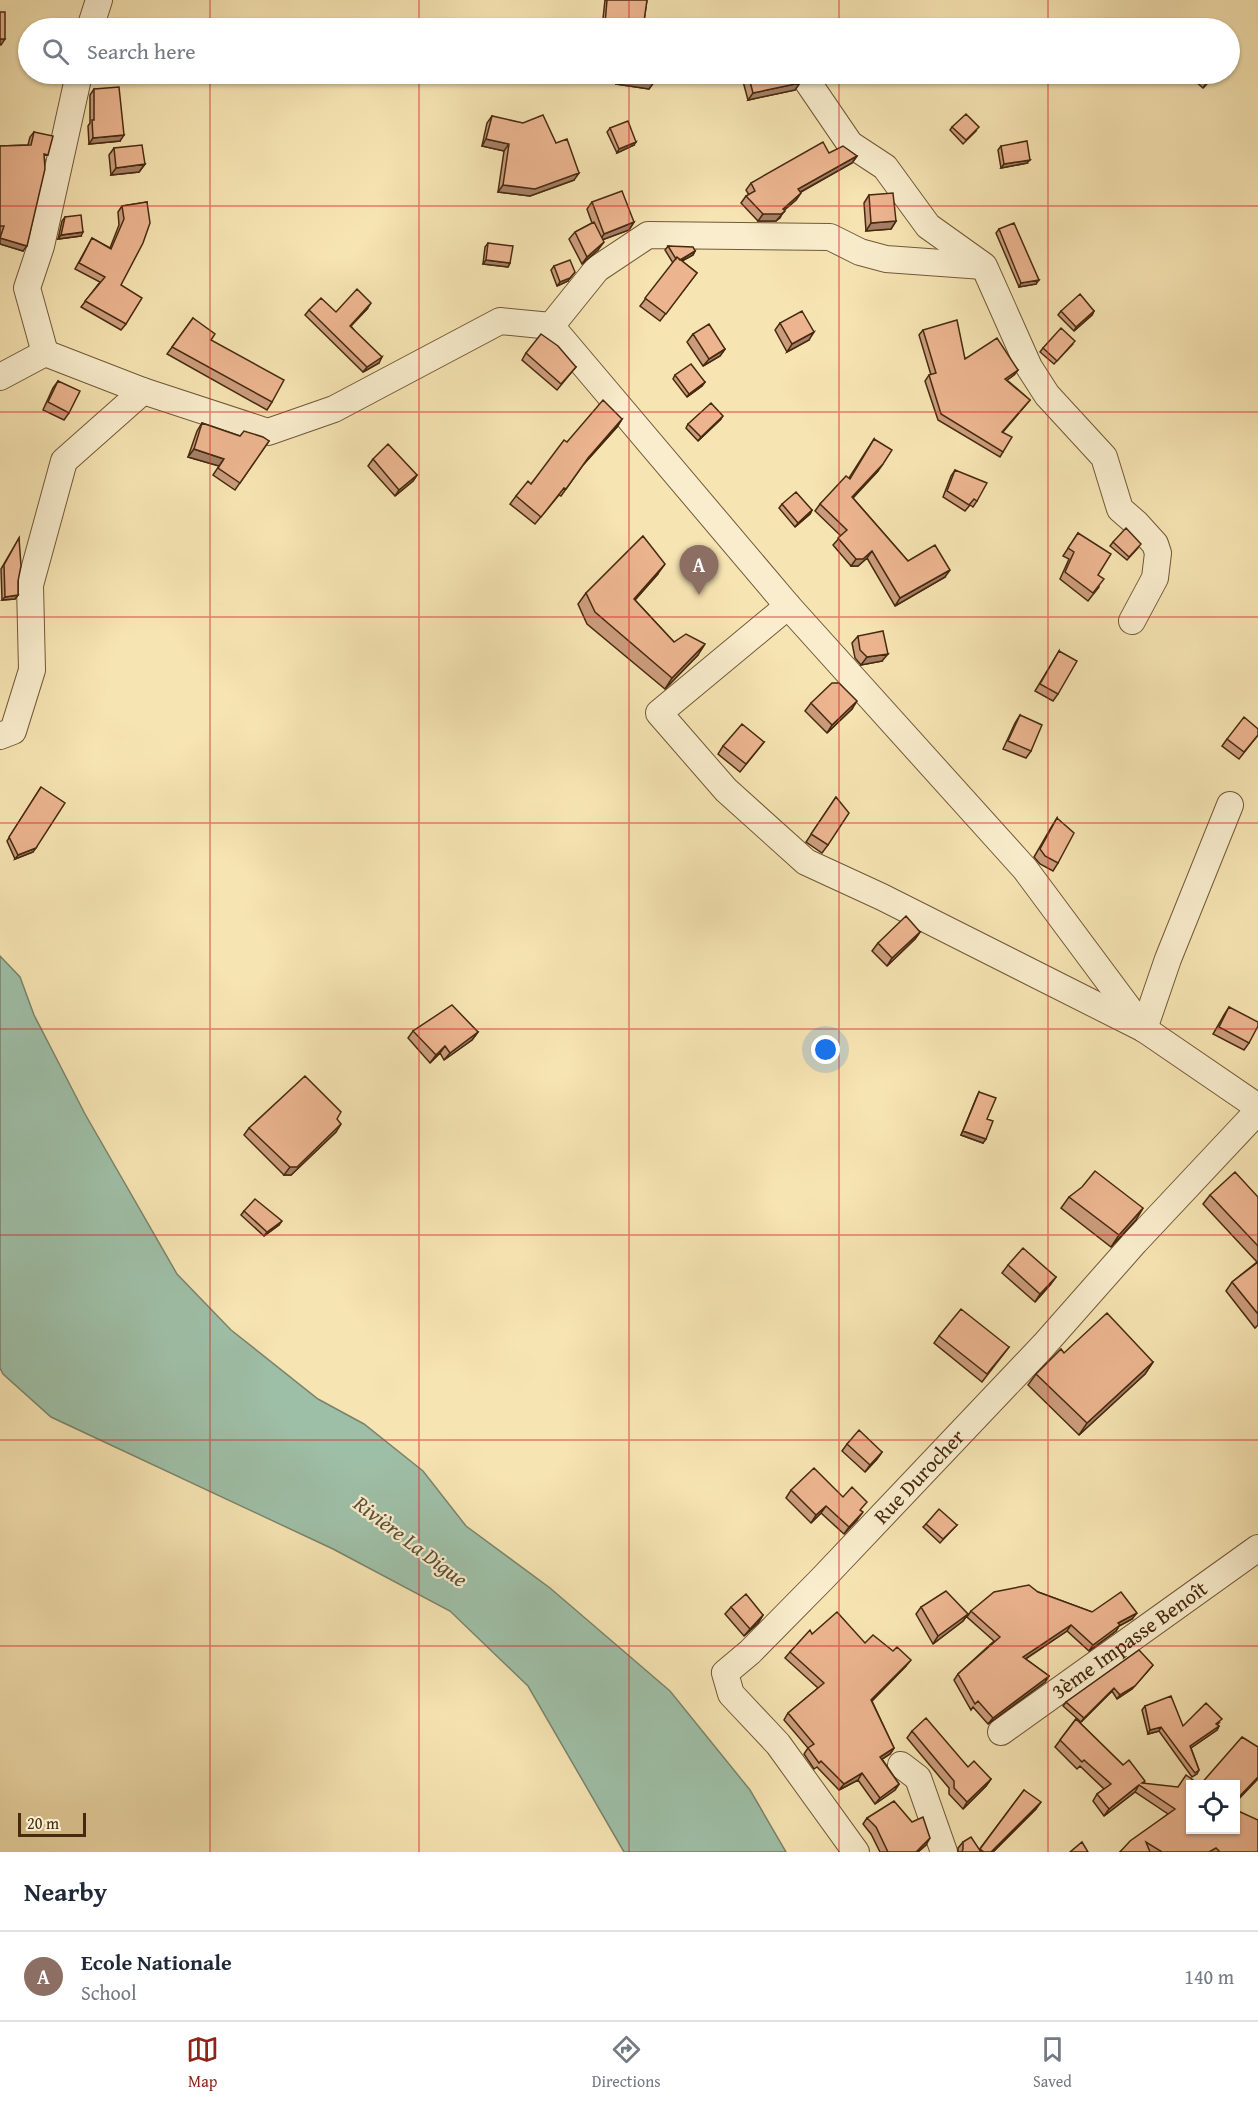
<!DOCTYPE html>
<html lang="en">
<head>
<meta charset="utf-8">
<style>
	body { margin:0; font-family:"Gentium Book Plus",serif; background:#f2f2f3; color:#1f2937 }
	.controls { position:absolute; right:18px; bottom:18px; display:grid; overflow:hidden; border-radius:0px; box-shadow:0 2px 4px #0004 }
	.controls button { width:54px; height:54px; display:grid; place-items:center; padding:0; border:0; border-bottom:2px solid #e0e1e3; background:#fff; color:#1f2937; font:30px sans-serif }
	.scale { position:absolute; left:18px; bottom:15px; width:68px; box-sizing:border-box; padding-left:6px; border:3px solid #462a10; border-top:0; font-size:16px; line-height:21px; white-space:nowrap; color:#462a10; -webkit-text-stroke:4px #f9edcd; paint-order:stroke }
	.you { position:absolute; left:826px; top:1050px; width:21px; height:21px; margin:-15px; border:4px solid #fff; border-radius:50%; background:#1a73e8; box-shadow:0 0 0 9px #1a73e833 }
	.badge { display:grid; place-items:center; width:39px; height:39px; border-radius:50%; background:#8f2418; color:#fff; font-size:20px; font-weight:700 }
	.pin { position:absolute; translate:-50% -50px; filter:drop-shadow(0 2px 3px #0008) }
	.pin::after { content:''; position:absolute; top:32px; width:21px; height:18px; background:inherit; clip-path:polygon(0 0,100% 0,50% 100%) }
	.list { margin:0; padding:0; list-style:none }
	h2 { display:flex; justify-content:space-between; align-items:center; height:78px; margin:0; padding:0 24px; font-size:26px }
	h2 small { font-size:20px; font-weight:400; color:#747a83 }
	.list li { display:grid; grid-template-columns:39px 1fr auto; gap:18px; align-items:center; box-sizing:border-box; height:90px; padding:0 24px; border-top:2px solid #e0e1e3 }
	.list b { display:block; font-size:22px; white-space:nowrap }
	.list p { margin:0; font-size:20px; white-space:nowrap; color:#747a83 }
	.list em { font-size:20px; font-style:normal; color:#747a83 }
	.icon { flex:none; width:33px; height:33px; fill:none; stroke:currentColor; stroke-width:2; stroke-linecap:round; stroke-linejoin:round }
	.map { position:relative; flex:none; width:1258px; height:1852px; overflow:hidden }
	.search { position:absolute; background:#fff; box-shadow:0 2px 4px #0004; left:18px; right:18px; top:18px; height:66px; display:flex; align-items:center; gap:15px; box-sizing:border-box; padding:0 21px; border-radius:33px; color:#747a83; font-size:22px }
	.sheet { height:168px; background:#fff }
	nav { display:flex; justify-content:space-around; align-items:center; box-sizing:border-box; height:84px; border-top:2px solid #e0e1e3; background:#fff; font-size:16px; color:#747a83 }
	nav a { display:grid; justify-items:center; gap:3px }
	nav .on { color:#8f2418 }
	.map>svg:first-child { display:block }
</style>
</head>
<body>
<div class="map">
<svg width="1258" height="1852" viewBox="0 0 1258 1852">
	<rect width="100%" height="100%" fill="#f6e4b2"/>
	<filter id="stains"><feTurbulence type="fractalNoise" baseFrequency=".00333" numOctaves="4"/><feColorMatrix values="0 0 0 0 .2 0 0 0 0 .09 0 0 0 0 .02 0 0 0 .5 -.17"/></filter>
	<radialGradient id="worn" r=".72"><stop offset=".6" stop-color="#630" stop-opacity="0"/><stop offset="1" stop-color="#630" stop-opacity=".3"/></radialGradient>
	<!-- water -->
	<path fill="#9ebfa7" stroke="#7b836b" stroke-width="1.5" d="M0,956L20,977L34,1015L85,1114L177,1274L231,1330L318,1399L364,1424L423,1471L466,1526L550,1588L670,1691L750,1790L786,1852H624L528,1686L450,1611L333,1549L51,1417L3,1374L0,1368Z"/>
	<g fill="none" stroke-linecap="round" stroke-linejoin="round">
		<!-- minor casing -->
		<g stroke="#725838" stroke-width="28">
			<g id="minor">
				<path d="M90,28L99,0"/>
				<path d="M807,81L850,144L885,167L928,226L984,266L1029,367L1047,395L1104,457L1120,509L1136,523L1155,544L1158,553L1155,578L1132,621"/>
				<path d="M551,326L597,269L648,235L830,237L860,252L886,259L983,266"/>
				<path d="M45,353L27,288L41,246L79,74"/>
				<path d="M0,377L45,353L143,391"/>
				<path d="M788,606L659,713L726,790L806,862L882,897L1144,1029L1258,1107"/>
				<path d="M0,736L13,731L32,670L30,585L64,461L143,391L268,432L334,409L500,321L551,326L788,606L1025,869L1144,1029"/>
				<path d="M1144,1029L1168,959L1230,805"/>
				<path id="s1" d="M1001,1732L1258,1548"/>
				<path d="M901,1765L918,1778L944,1852"/>
				<path id="s2" d="M856,1852L778,1744L731,1694L725,1673L750,1652L822,1579L1044,1345L1135,1242L1258,1111"/>
			</g>
		</g>
		<!-- minor -->
		<use href="#minor" stroke="#f9edcd" stroke-width="26"/>
	</g>
	<!-- wall -->
	<path fill="#cb9c7c" stroke="#462a10" stroke-width="1.5" d="M605,0H647L643,28H602Z
		M617,74H655L654,82L649,89L616,84Z
		M741,74H797L795,90L748,100Z
		M1187,74H1216L1203,88Z
		M94,89L120,141L89,144L88,126L90,123V95Z
		M492,116L556,143L574,180L530,196L498,192L504,151L482,146L487,123Z
		M952,127L976,131L963,144L950,130Z
		M610,128L634,145L617,153L607,132Z
		M34,132L45,160L23,251L0,244V146L28,145L30,137Z
		M1001,146L1027,163L1001,168L998,150Z
		M114,148L145,164L139,172L111,175L109,155Z
		M829,153L857,156L852,163L801,192L796,200L784,210L780,218L776,221H758L741,203L746,196L749,195L746,190L751,183Z
		M869,195L896,221L891,229L866,231L864,203Z
		M147,202L121,285L126,324L121,330L81,307L100,282L75,269L92,238L110,248L119,225L118,212L122,206Z
		M592,202L634,222L629,230L602,240L598,250L582,264L569,239L575,232L592,223L587,209Z
		M65,217L81,236L58,239L62,221Z
		M999,229L1036,284L1019,287L996,233Z
		M488,243L510,263L508,267L483,264L485,247Z
		M668,246L695,251L693,255L682,261L697,273L660,321L640,306L673,263L665,250Z
		M554,266L568,281L557,286L551,270Z
		M367,309L351,326L379,363L363,372L305,315L309,310L336,312Z
		M1061,311H1094L1092,315L1074,331L1058,315Z
		M193,318L211,340L272,402L267,410L167,354Z
		M780,323L809,340L787,352L775,330Z
		M923,330L965,359L1018,370L1014,375L1007,380L1030,400L1003,432V452L1000,457L938,420L925,381L929,375H931L919,335Z
		M693,334L725,349L720,356L703,366L687,342Z
		M1072,345L1054,364L1040,352L1043,348Z
		M526,353L576,367L557,390L522,360Z
		M675,375L705,382L702,386L687,397L673,379Z
		M58,381L69,413L64,420L43,410L53,388Z
		M622,419L617,427L583,465L561,496L559,495L535,524L510,504L516,496L531,484L567,442Z
		M720,420L698,441L686,428L688,424Z
		M202,423L240,436L269,441L235,490L213,475L219,466L188,457L197,431Z
		M874,439L878,471L853,498L908,561L945,577L895,606L867,558L858,566H851L833,545L841,536L815,511L820,504L849,478Z
		M373,459L417,475L413,481L395,496L368,466Z
		M955,470L977,501L973,507L970,505L965,511L943,497L951,476Z
		M782,504L812,510L810,514L795,527L779,508Z
		M1078,533L1098,575L1099,587L1088,601L1060,579L1069,559L1063,556Z
		M19,538L18,595L15,599L2,600L1,569Z
		M1113,542L1138,548L1127,560L1110,546Z
		M657,575L635,600L674,642L698,655L665,689L587,624L578,604L586,593Z
		M858,636L882,661L861,665L855,658L852,643Z
		M1059,651L1058,694L1053,701L1035,691Z
		M811,703L852,709L827,733L805,711Z
		M1020,715L1031,751L1026,758L1003,749L1015,723Z
		M1258,735L1239,759L1222,746L1227,739Z
		M764,742L740,772L718,754L723,746Z
		M41,787L33,852L15,859L7,841Z
		M836,797L828,845L822,853L806,842Z
		M1057,818L1058,863L1053,871L1040,864L1034,857L1052,826Z
		M920,932L915,939L887,966L872,951L878,943Z
		M1229,1007L1249,1043L1244,1050L1213,1034L1224,1015Z
		M413,1031L478,1032L472,1040L444,1060L440,1053L430,1063L408,1038Z
		M979,1092L987,1119L983,1143L961,1135L977,1096Z
		M337,1119L336,1132L291,1175H284L244,1135L249,1128Z
		M1210,1195L1258,1197V1325L1255,1328L1226,1291L1232,1282L1257,1262L1203,1204Z
		M1069,1197L1136,1220L1111,1247L1061,1208Z
		M244,1211L279,1225L264,1236L241,1215Z
		M1008,1265L1056,1277L1050,1285L1035,1302L1002,1273Z
		M939,1336L1009,1347L982,1382L934,1343Z
		M1064,1353L1153,1362L1145,1374L1079,1435L1028,1385L1036,1374Z
		M847,1444L882,1452L877,1459L865,1472L842,1451Z
		M791,1490L843,1497L861,1511L857,1520L844,1534L821,1513L811,1523L786,1498Z
		M926,1524L957,1525L940,1543L923,1527Z
		M1038,1592L1092,1612L1132,1619L1119,1626L1116,1631L1089,1651L1067,1631L1026,1659L1049,1676L1045,1682L988,1724L973,1707L971,1710L954,1680L958,1674L994,1641L967,1617L971,1611Z
		M731,1607L763,1615L758,1623L744,1636L725,1614Z
		M921,1607L968,1614L963,1621L933,1644L916,1614Z
		M812,1634L865,1643L906,1666L872,1701L894,1748L890,1754L882,1759L899,1784L895,1790L875,1804L858,1780L839,1790L817,1767L814,1769L804,1754L808,1748L784,1720L788,1713L818,1688L785,1658L790,1652Z
		M1153,1665L1132,1689L1117,1699L1112,1691L1081,1722L1063,1706L1066,1702Z
		M1145,1706L1183,1726L1219,1723L1217,1725L1219,1726L1217,1730L1191,1748L1199,1770L1197,1774L1192,1777L1159,1731L1148,1734L1142,1710Z
		M1076,1719L1123,1765L1144,1783L1258,1852H1120L1168,1814L1135,1792L1104,1816L1093,1801L1097,1794L1104,1789L1080,1766L1077,1769L1055,1747Z
		M912,1731L968,1767L991,1779L986,1786L963,1809L949,1794V1788L907,1738Z
		M1024,1790L1036,1809L993,1852H958V1848L963,1842L979,1850Z
		M867,1818L926,1845L918,1852H880L871,1834L863,1824Z"/>
	<!-- shaded-wall -->
	<path fill="#a57f65" stroke="#462a10" stroke-width="1.5" d="M605,24L642,28H602Z
		M0,39H5L1,45H0Z
		M1215,74H1216L1203,88L1208,81Z
		M621,76L654,82L649,89L616,84Z
		M800,83L795,90L748,100L753,93Z
		M124,135L120,141L89,144L93,138Z
		M486,139L509,144L504,151L482,146Z
		M636,142L634,145L617,153L619,149Z
		M857,156L852,163L793,196L798,189Z
		M1030,160L1027,163L1001,168L1004,164Z
		M145,164L139,172L111,175L116,168Z
		M579,173L574,180L530,196L498,192L503,185Z
		M801,193L796,200L780,214L785,211L776,221H758L763,214L783,209Z
		M896,221L891,229L866,231L871,223Z
		M634,222L629,230L599,241L604,234Z
		M83,232L81,236L58,239L61,235Z
		M0,238L27,246L23,251L0,244Z
		M604,242L598,250L582,264L587,257Z
		M695,251L693,255L674,265L677,262Z
		M486,260L510,263L508,267L483,264Z
		M575,272L568,281L557,286L560,282Z
		M1039,280L1036,284L1019,287L1021,283Z
		M371,303L367,309L346,331L350,326Z
		M1094,311L1092,315L1074,331L1076,327Z
		M814,332L809,340L787,352L792,344Z
		M725,349L720,356L703,366L709,359Z
		M382,357L379,363L363,372L367,367Z
		M1018,370L1014,375L1002,384L1005,379Z
		M705,382L702,386L687,397L689,394Z
		M723,416L720,420L698,441L701,437Z
		M622,419L617,427L583,465L588,458Z
		M194,449L224,459L219,466L188,457Z
		M883,464L878,471L847,504L852,497Z
		M417,475L413,481L395,496L399,490Z
		M812,510L810,514L795,527L798,523Z
		M872,551L867,558L858,566H851L856,559Z
		M665,564L657,575L626,610L634,599Z
		M950,570L945,577L895,606L900,598Z
		M18,595L15,599L2,600L5,597Z
		M705,644L698,655L665,689L672,678Z
		M888,654L882,661L861,665L867,657Z
		M857,701L852,709L827,733L832,725Z
		M36,848L33,852L15,859L18,855Z
		M920,932L915,939L887,966L892,958Z
		M478,1032L472,1040L444,1060L450,1053Z
		M445,1046L440,1053L430,1063L436,1055Z
		M341,1124L336,1132L291,1175H284L290,1167Z
		M963,1131L986,1139L983,1143L961,1135Z
		M1143,1208L1136,1220L1111,1247L1119,1235Z
		M282,1221L279,1225L264,1236L267,1232Z
		M1056,1277L1050,1285L1035,1302L1040,1294Z
		M1153,1362L1145,1374L1079,1435L1087,1423Z
		M882,1452L877,1459L865,1472L870,1465Z
		M826,1506L821,1513L811,1523L816,1515Z
		M863,1512L857,1520L844,1534L849,1527Z
		M1137,1613L1132,1619L1119,1626L1116,1631L1089,1651L1093,1645L1118,1623Z
		M968,1614L963,1621L933,1644L938,1636Z
		M763,1615L758,1623L744,1636L750,1629Z
		M1071,1625L1067,1631L1019,1663L1023,1657Z
		M911,1660L906,1666L867,1706L871,1700Z
		M1153,1665L1132,1689L1117,1699L1120,1695Z
		M1049,1676L1045,1682L988,1724L993,1718Z
		M1114,1688L1112,1691L1081,1722L1084,1718Z
		M1219,1726L1217,1730L1188,1750L1190,1746Z
		M1161,1727L1159,1731L1148,1734L1150,1730Z
		M894,1748L890,1754L876,1763L880,1757Z
		M862,1773L858,1780L839,1790L844,1784Z
		M1258,1777V1779L1236,1802V1800Z
		M991,1779L986,1786L963,1809L967,1802Z
		M899,1784L895,1790L875,1804L880,1798Z
		M1139,1785L1135,1792L1104,1816L1109,1809Z
		M1041,1802L1036,1809L993,1852H991Z
		M930,1838L926,1845L918,1852H916Z"/>
	<!-- building -->
	<path fill="#ecb590" stroke="#462a10" stroke-width="1.5" d="M607,0H647L643,28L605,24Z
		M0,12H5V39H0Z
		M621,74H655L654,82L621,76Z
		M748,74H797L800,83L753,93Z
		M1200,74H1215L1208,81Z
		M119,87L124,135L93,138L92,120H94V89Z
		M966,114L979,127L966,140L952,127Z
		M543,115L556,143L567,139L579,173L535,189L503,185L509,144L486,139L492,116L523,123Z
		M628,121L636,142L619,149L610,128Z
		M34,132L53,136L48,155L44,154L45,169L27,246L0,238L4,226H0V146L31,145Z
		M1027,141L1030,160L1004,164L1001,146Z
		M823,142L829,153L843,146L857,156L798,189L801,193L783,209L785,211L781,214H763L746,196L755,191L751,183Z
		M142,145L145,164L116,168L114,148Z
		M622,191L634,222L604,234L592,202Z
		M893,193L896,221L871,223L869,195Z
		M147,202L150,223L143,243L121,285L142,298L126,324L85,301L105,277L79,263L92,238L111,249L124,219L122,206Z
		M81,215L83,232L61,235L65,217Z
		M594,222L604,242L587,257L575,232Z
		M1014,223L1039,280L1021,283L999,229Z
		M488,243L513,246L510,263L486,260Z
		M668,246L693,247L695,251L680,260L677,257L676,259Z
		M677,257L697,273L666,314L645,298Z
		M570,260L575,272L570,278L560,282L554,266Z
		M357,289L371,303L350,326L382,357L367,367L309,310L321,298L336,312Z
		M1080,294L1094,311L1076,327L1061,311Z
		M802,311L814,332L792,344L780,323Z
		M193,318L215,334L211,340L284,380L272,402L172,347Z
		M957,320L965,359L997,338L1018,370L1005,379L1030,400L1002,432L1012,437L1003,452L941,414L929,375L936,373L923,330Z
		M709,324L725,349L709,359L693,334Z
		M1061,328L1075,341L1057,361L1043,348Z
		M541,334L558,346L576,367L561,384L526,353Z
		M691,364L705,382L689,394L675,375Z
		M58,381L80,391L69,413L48,402Z
		M603,400L622,419L588,458L566,489L564,488L541,517L516,496L528,481L531,484L564,440L567,442Z
		M711,403L723,416L701,437L688,424Z
		M202,423L240,436L244,431L263,437L269,441L240,483L218,468L224,459L194,449Z
		M874,439L892,450L883,464L852,497L908,561L935,545L950,570L900,598L872,551L863,559H856L838,538L847,530L820,504L846,476L850,479Z
		M388,444L417,475L399,490L373,459Z
		M955,470L987,483L977,501L974,499L969,505L947,491Z
		M796,492L812,510L798,523L782,504Z
		M1126,528L1141,544L1129,557L1113,542Z
		M1078,533L1111,554L1098,575L1104,579L1093,593L1065,572L1074,552L1068,548Z
		M643,536L665,564L634,599L674,642L686,634L705,644L672,678L595,612L586,593Z
		M19,538L21,566L18,581V595L5,597L4,565Z
		M883,631L888,654L867,657L860,650L858,636Z
		M1059,651L1077,661L1058,694L1040,684Z
		M832,683H839L857,701L832,725L811,703Z
		M1020,715L1042,725L1031,751L1008,741Z
		M1244,717L1258,729V735L1244,752L1227,739Z
		M742,724L764,742L746,764L723,746Z
		M41,787L65,803L36,848L18,855L9,837Z
		M836,797L849,813L828,845L811,834Z
		M1057,818L1074,833L1058,863L1045,856L1040,849Z
		M906,916L920,932L892,958L878,943Z
		M452,1005L478,1032L450,1053L445,1046L436,1055L413,1031Z
		M1229,1007L1258,1022V1026L1249,1043L1219,1027Z
		M305,1076L341,1112L337,1119L341,1124L297,1167H290L249,1128Z
		M979,1092L996,1098L987,1119L993,1121L986,1139L963,1131Z
		M1095,1171L1143,1208L1119,1235L1069,1197L1082,1187Z
		M1235,1172L1258,1197V1246L1210,1195Z
		M255,1199L282,1221L267,1232L244,1211Z
		M1023,1248L1056,1277L1040,1294L1008,1265Z
		M1258,1262V1314L1232,1282Z
		M961,1309L1009,1347L987,1374L939,1336Z
		M1107,1313L1153,1362L1087,1423L1036,1374L1061,1349L1064,1353Z
		M859,1430L882,1452L870,1465L847,1444Z
		M814,1468L843,1497L852,1487L867,1502L860,1510L863,1512L849,1527L826,1506L816,1515L791,1490Z
		M939,1509L957,1525L943,1539L926,1524Z
		M1029,1585L1038,1592L1092,1612L1121,1592L1137,1613L1118,1623L1120,1625L1093,1645L1071,1625L1023,1657L1049,1676L993,1718L978,1701L975,1704L958,1674L1000,1637L971,1611L994,1592Z
		M946,1591L968,1614L938,1636L921,1607Z
		M746,1594L763,1615L750,1629L731,1607Z
		M837,1612L865,1643L873,1635L893,1651L897,1647L911,1660L871,1700L894,1748L880,1757L899,1784L880,1798L862,1773L844,1784L821,1761L819,1763L808,1748L814,1744L788,1713L824,1683L790,1652L810,1630L812,1634Z
		M1139,1650L1153,1665L1135,1686L1120,1695L1114,1688L1084,1718L1066,1702Z
		M1171,1696L1183,1726L1206,1703L1222,1719L1216,1724L1219,1726L1190,1746L1199,1770L1195,1773L1161,1727L1150,1730L1145,1706Z
		M926,1718L968,1767L974,1761L991,1779L967,1802L954,1788V1781L912,1731Z
		M1076,1719L1123,1765L1129,1760L1145,1781L1142,1783L1178,1787L1186,1775L1200,1785H1191V1830H1236V1810L1258,1820V1852H1218L1219,1851L1216,1848L1209,1852H1162L1146,1842L1150,1852H1120L1130,1841L1175,1809L1139,1785L1109,1809L1097,1794L1111,1784L1084,1760L1082,1762L1060,1740Z
		M1242,1737L1258,1747V1777L1236,1800V1785H1200Z
		M1024,1790L1041,1802L991,1852H984L980,1849Z
		M894,1801L912,1822L923,1817L930,1838L916,1852H888L876,1827L867,1818Z
		M971,1837L981,1852H962L963,1849V1842Z
		M1082,1842L1088,1852H1070Z"/>
	<!-- grid -->
	<path fill="none" stroke="#d62828" stroke-width="1.5" stroke-opacity="0.55" d="M210,0V28M419,0V28M629,0V28M839,0V28M1048,0V28M210,74V1852M419,74V1852M629,74V1852M839,74V1852M1048,74V1852M0,206H1258M0,412H1258M0,617H1258M0,823H1258M0,1029H1258M0,1235H1258M0,1440H1258M0,1646H1258"/>
	<g text-anchor="middle" stroke-width="4.5" stroke-linejoin="round" paint-order="stroke">
		<!-- street labels -->
		<g font-size="21" fill="#462a10" stroke="#f9edcd">
			<text dy="7" stroke="none"><textPath href="#s2" startOffset="500">Rue Durocher</textPath></text>
			<text dy="7" stroke="none"><textPath href="#s1" startOffset="158">3ème Impasse Benoît</textPath></text>
		</g>
		<!-- water labels -->
		<g font-size="22" font-style="italic" fill="#5c4f36" stroke="#f9edcd">
			<text transform="translate(411 1541) rotate(37)" y="8">Rivière La Digue</text>
		</g>
	</g>
	<rect width="100%" height="100%" filter="url(#stains)"/>
	<rect width="100%" height="100%" fill="url(#worn)"/>
</svg>
<div class="controls">
<button><svg class="icon" aria-label="locate" viewBox="0 0 24 24"><circle cx="12" cy="12" r="6"/><path d="M12 2v4M12 18v4M2 12h4M18 12h4"/></svg></button>
</div>
<div class="scale">20 m</div>
<div class="you"></div>
<div class="pin badge" style="left:699px;top:595px;background:#8d6e63">A</div>
<div class="search"><svg class="icon" aria-label="search" viewBox="0 0 24 24"><circle cx="10" cy="10" r="6"/><path d="M15 15l6 6"/></svg>Search here</div>
</div>
<section class="sheet">
<h2>Nearby<small></small></h2>
<ul class="list">
<li><span class="badge" style="background:#8d6e63">A</span><div><b>Ecole Nationale</b><p>School</p></div><em>140 m</em></li>
</ul>
</section>
<nav>
<a class="on"><svg class="icon" aria-label="map" viewBox="0 0 24 24"><path d="M3 6l6-2 6 2 6-2v14l-6 2-6-2-6 2zM9 4v14M15 6v14"/></svg>Map</a>
<a><svg class="icon" aria-label="directions" viewBox="0 0 24 24"><path d="M12 3l9 9-9 9-9-9zM9 14v-3h6M13 9l2 2-2 2"/></svg>Directions</a>
<a><svg class="icon" aria-label="saved" viewBox="0 0 24 24"><path d="M7 4h10v16l-5-4-5 4z"/></svg>Saved</a>
</nav>
</body>
</html>
